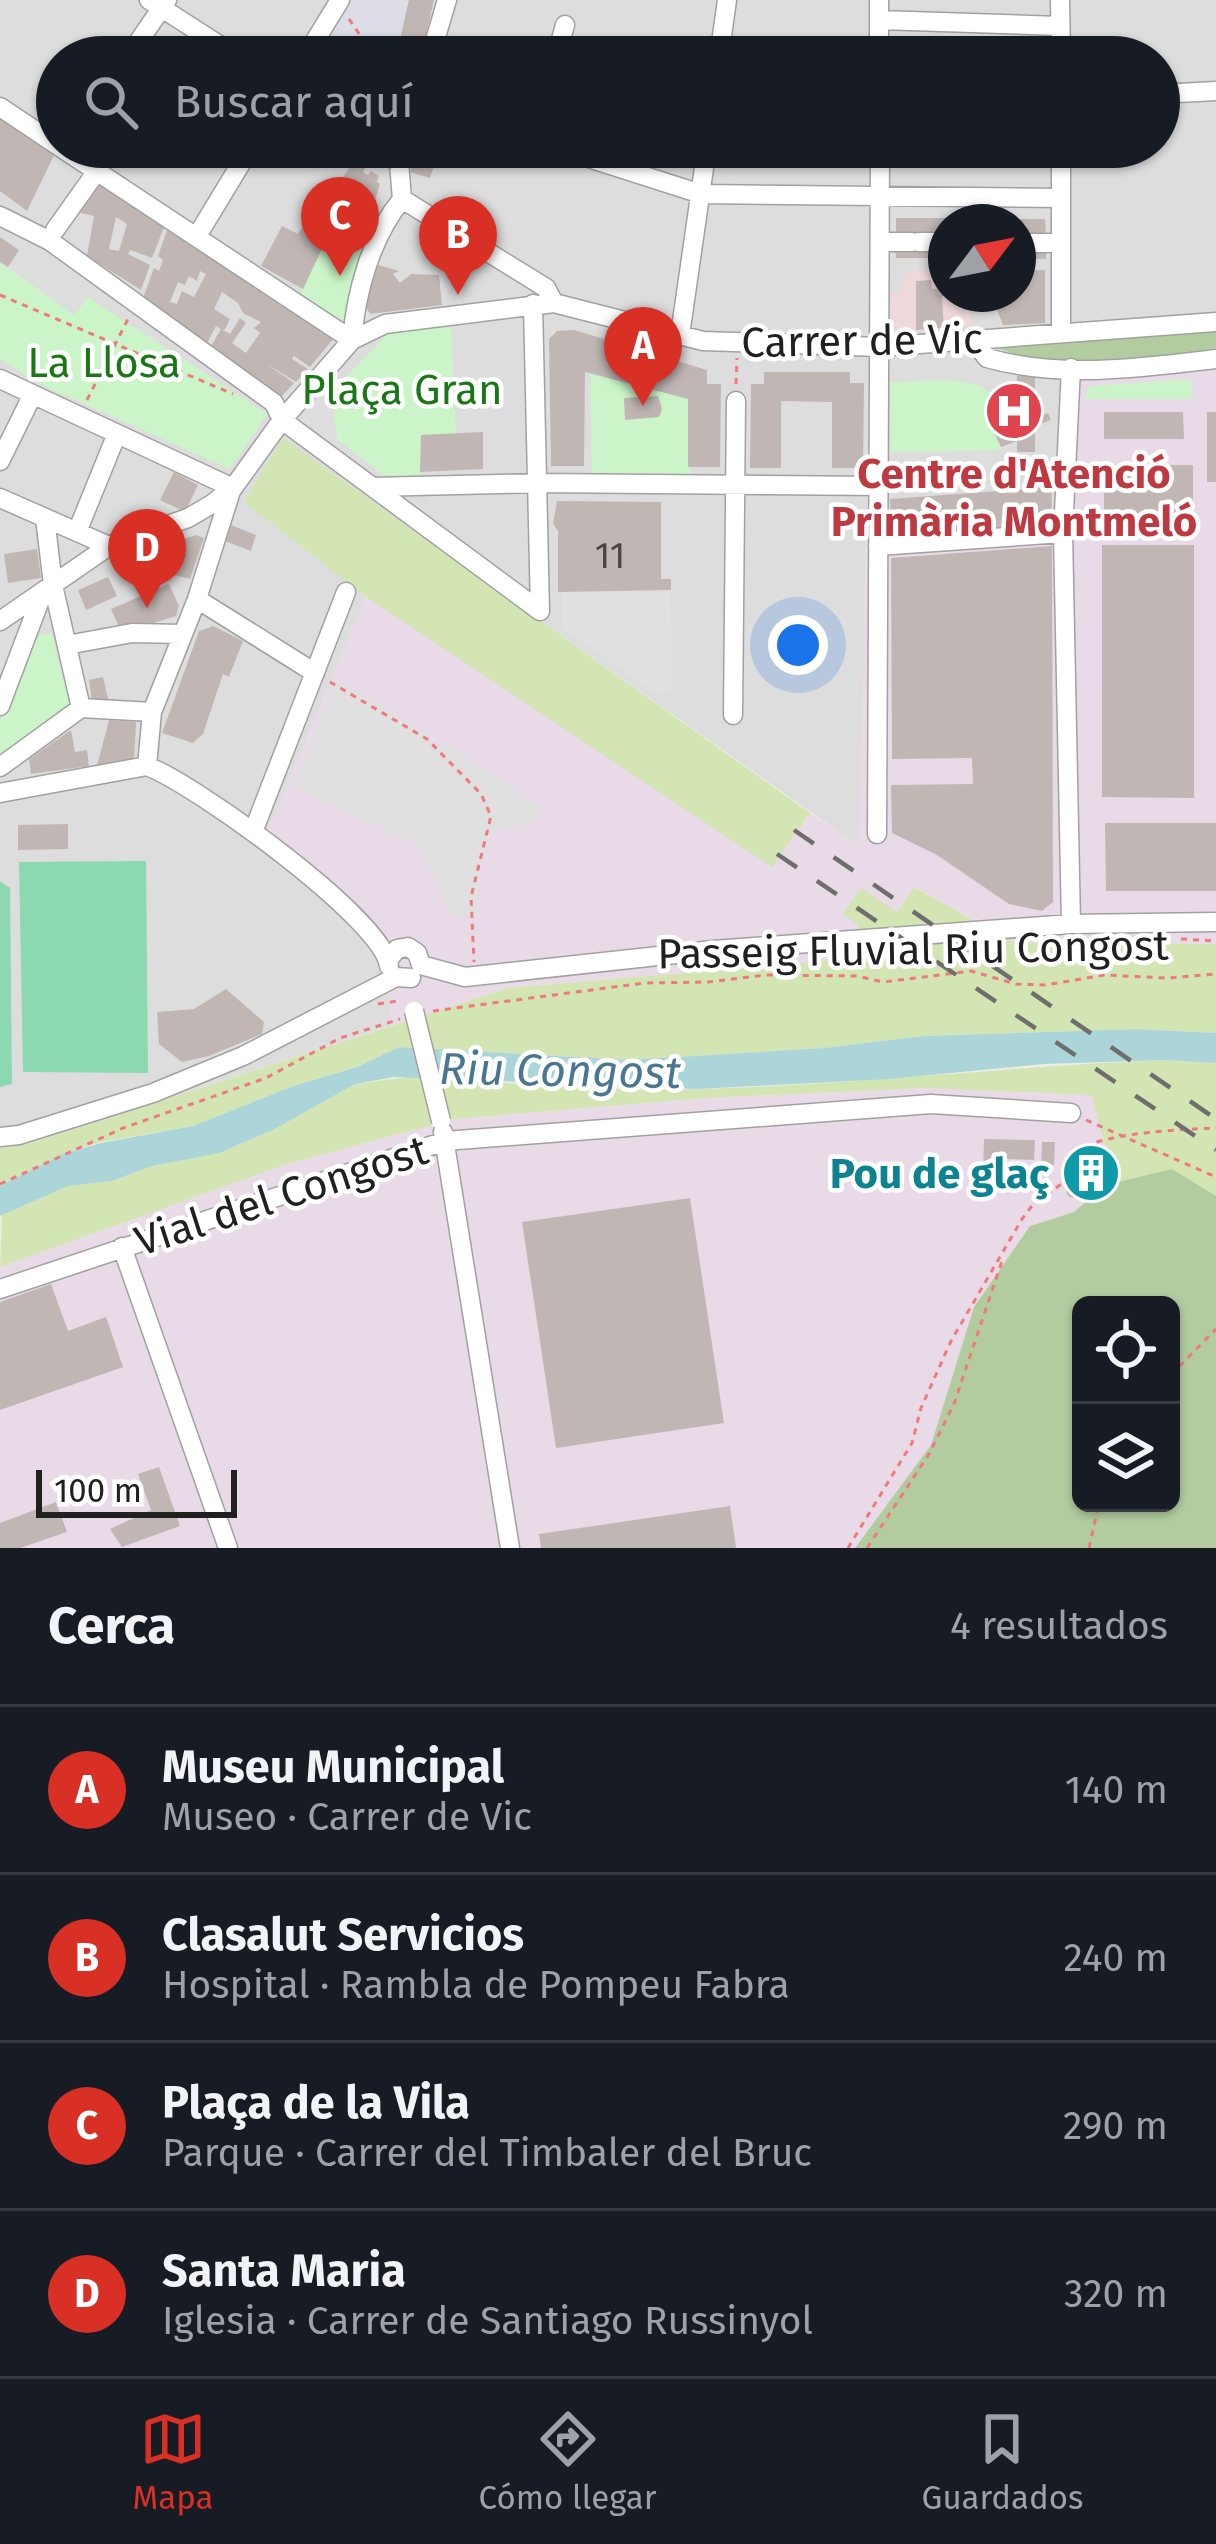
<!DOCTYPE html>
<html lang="es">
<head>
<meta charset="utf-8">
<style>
	body { margin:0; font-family:"Fira Sans",sans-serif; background:#20242c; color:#f1f3f6 }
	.controls { position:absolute; right:36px; bottom:36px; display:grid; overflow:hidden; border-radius:18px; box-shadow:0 3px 9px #0004 }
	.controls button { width:108px; height:108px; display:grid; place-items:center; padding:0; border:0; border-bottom:3px solid #363941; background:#171b24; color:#f1f3f6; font:60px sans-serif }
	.compass { position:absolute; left:928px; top:204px; width:108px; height:108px; border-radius:50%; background:#171b24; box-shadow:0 3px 9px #0004; rotate:58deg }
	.scale { position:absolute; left:36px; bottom:30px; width:201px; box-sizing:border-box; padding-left:12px; border:6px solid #202020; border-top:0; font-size:33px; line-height:42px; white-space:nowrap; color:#202020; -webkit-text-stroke:9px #fff; paint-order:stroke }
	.you { position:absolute; left:798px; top:645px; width:42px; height:42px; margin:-30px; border:9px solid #fff; border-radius:50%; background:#1a73e8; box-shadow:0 0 0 18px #1a73e833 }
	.badge { display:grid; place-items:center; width:78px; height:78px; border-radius:50%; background:#d93025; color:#fff; font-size:39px; font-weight:700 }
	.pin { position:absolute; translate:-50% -99px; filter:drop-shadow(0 3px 6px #0008) }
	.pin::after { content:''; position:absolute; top:63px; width:42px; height:36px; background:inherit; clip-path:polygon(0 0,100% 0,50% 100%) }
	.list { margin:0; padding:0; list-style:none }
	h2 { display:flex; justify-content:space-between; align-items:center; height:156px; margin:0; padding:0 48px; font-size:51px }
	h2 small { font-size:39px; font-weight:400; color:#9ea1a6 }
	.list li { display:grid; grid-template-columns:78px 1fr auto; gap:36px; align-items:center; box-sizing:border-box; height:168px; padding:0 48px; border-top:3px solid #363941 }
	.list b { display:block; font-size:45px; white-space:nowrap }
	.list p { margin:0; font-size:39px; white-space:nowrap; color:#9ea1a6 }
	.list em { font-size:39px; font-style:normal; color:#9ea1a6 }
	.icon { flex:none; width:66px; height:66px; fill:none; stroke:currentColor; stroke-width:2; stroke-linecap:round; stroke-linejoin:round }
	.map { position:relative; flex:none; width:1216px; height:1548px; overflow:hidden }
	.search { position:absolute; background:#171b24; box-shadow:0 3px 9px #0004; left:36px; right:36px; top:36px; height:132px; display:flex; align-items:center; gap:30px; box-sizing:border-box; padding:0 42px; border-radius:66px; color:#9ea1a6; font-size:45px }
	.sheet { height:828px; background:#171b24 }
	nav { display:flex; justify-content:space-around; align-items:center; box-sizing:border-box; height:168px; border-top:3px solid #363941; background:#171b24; font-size:33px; color:#9ea1a6 }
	nav a { display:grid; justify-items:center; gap:6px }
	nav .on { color:#d93025 }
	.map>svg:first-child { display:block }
</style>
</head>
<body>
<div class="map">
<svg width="1216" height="1548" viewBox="0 0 1216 1548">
	<rect width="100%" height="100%" fill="#f0ece7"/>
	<!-- residential -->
	<path fill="#dedddd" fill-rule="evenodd" d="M0,0H1216V331L1039,360H1060L1055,528L866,538L860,847L283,439L245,502L366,597L268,832L351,898L378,928L393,1025L32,1143L0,1148ZM57,57H1159V147H57ZM946,222H1018V294H946Z"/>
	<!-- commercial -->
	<path fill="#efd8da" d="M908,271H946V294H969L971,326L890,332L891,293L899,292Z"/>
	<!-- industrial -->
	<path fill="#e8dae7" d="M1216,348V944L1015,943L915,887L897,912L857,924L863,958L508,988L393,1025L378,928L351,898L268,832L366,597L771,866L810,813L859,846L866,538L1055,528L1060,360L1131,362Z
		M926,1088L1091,1095L1106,1149L1105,1185L1074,1212L1030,1226L974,1307L931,1445L855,1548H0V1267L287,1164L455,1119L706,1098Z"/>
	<!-- grass -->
	<path fill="#d2e5b2" d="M283,438L810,813L772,867L366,597L244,502Z
		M914,887L1015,943L1216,944V1033L1136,1029L924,1036L824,1048L628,1060L399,1047L357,1067L293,1086L193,1126L101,1142L63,1154L0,1186V1148L32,1143L508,988L863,958L857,924L843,914L861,888L897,912Z
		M1165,1060L1216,1063V1196L1171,1170L1105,1185L1106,1149L1091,1095L926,1088L706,1098L455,1119L287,1164L0,1267L2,1215L68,1186L112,1181L152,1166L226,1150L273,1130L355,1084L408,1077C505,1082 603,1092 700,1089C855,1085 1010,1066 1165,1060Z"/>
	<!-- forest -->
	<path fill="#b2cca0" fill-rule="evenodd" d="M1216,331V348C1150,359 1059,376 997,347Z
		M1172,1169L1216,1196V1548H855L931,1445L974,1307L1030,1226L1074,1212L1105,1185ZM1081,1305H1171V1503H1081Z"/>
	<!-- park -->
	<path fill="#cbf5c9" d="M330,232L349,246L363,243L380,250L362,300L370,314L341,335L296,303Z
		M0,263L75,315L88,297L267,414L230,469L36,382L0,359Z
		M451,324L456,433L421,435L420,476L383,475L337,439L332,392L387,335Z
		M590,369L690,399V477L592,476Z
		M1191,379L1193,399H1085L1087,389L1092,386Z
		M890,382C925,383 977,371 1000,402L992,428L1001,450L891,452Z
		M51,633L69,699L64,712L0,759V722L31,638Z"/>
	<!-- pitch -->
	<path fill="#8cd8b1" d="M146,861L148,1073L23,1072L19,862Z
		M0,881L10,888L12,1084L0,1087Z"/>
	<!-- parking -->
	<path fill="#e0e0e0" d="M562,592L670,593L673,690L657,694L562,628Z
		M336,679L430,735L428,739L439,750L444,742L544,809L532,822L496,830L481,861L478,919L451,913L420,846L294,787Z"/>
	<!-- plaza -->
	<path fill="#dcdde6" d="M347,0L409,1L396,57H356L360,49L330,29Z"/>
	<!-- water -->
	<path fill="#acd5da" d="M1136,1029L1216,1033V1063L1165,1060L1044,1064L889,1079L698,1089L394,1077L355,1084L273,1130L219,1153L152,1166L112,1181L68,1186L0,1216V1186L63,1154L101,1143L193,1126L293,1086L357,1067L399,1047L628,1060L824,1048L924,1036Z"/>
	<!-- building -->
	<path fill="#c0b7b4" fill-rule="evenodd" d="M409,0H434L421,57H396Z
		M0,111L57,149L27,211L0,191Z
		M417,147H440L430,178L410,172Z
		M361,150L372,158L363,172L368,175L371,171L379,176L377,182L380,184L374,204L378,205L363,243L349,246L330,232L303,289L261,266L282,226L298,234L307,219L314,221Z
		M99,182L165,225L152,258L130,250L128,254L150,265L141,290L87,256L94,216L77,212ZM116,217L127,224L119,251L109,249Z
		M896,218H946V233H918V242L946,244V258H896L895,244L912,242V233H896Z
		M1018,219H1045L1046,234L1030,233L1031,244H1046V259L1018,258V244H1024V233H1018Z
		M168,227L334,338L310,367L294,356L292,359L308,369L296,382L265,363L294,383L281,397L210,348L221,329L230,334L240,318L246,323L232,343L246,353L260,333L254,328L261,322L243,313L238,303L222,292L214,309L230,319L224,331L216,326L206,345L143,298L154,268L159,271L163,260L158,256ZM200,271L206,274L194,297L182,291L177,304L170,302L178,282L185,285L189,276L197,281Z
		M0,237L19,250L8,267L0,262Z
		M375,264L399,271L393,274L400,283L411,274L439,275L442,305L370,314L362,300Z
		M1045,270V323L1003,325L994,302L983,307L977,294H1018V271Z
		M931,280L932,289L946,288V294H967L965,301L942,296L944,328L916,330V281Z
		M574,330L707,370V384H721L720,467H688V399L585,372L584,466H551L549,339L557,331Z
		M764,372H850V383H864L863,468H832V402L781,401V468H750L751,384H764Z
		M1017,376H1035V418L1048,413L1051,420L1035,426V452H1017V441L1001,447L992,428L1000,402L1004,407L1017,403Z
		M658,396L662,409L659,417L625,420L624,398Z
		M1104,412H1183L1184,439H1104Z
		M1207,412H1216V482H1207Z
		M483,432V469L420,472L421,435Z
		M1104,465H1193V528H1104Z
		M174,472L198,485L185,512L160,500Z
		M1052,487L1051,525L891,537L890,499Z
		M557,501L661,502V579H671V590L558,592V531L553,524Z
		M231,525L256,535L251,551L225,541Z
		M196,535L204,538L190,579L163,572L166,565L148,572L145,562L137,564L134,556Z
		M1102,545H1194V798L1102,797Z
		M1052,546L1053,902L1042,911L1009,904L937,855L892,833L891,785L973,784L972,758L892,759L891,558Z
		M37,549L41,578L8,583L4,554Z
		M108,577L117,596L86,610L78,590Z
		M169,584L179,606L176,616L122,633L111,609Z
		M213,626L243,641L229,677L223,674L203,734L193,743L162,733L199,631Z
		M103,677L109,703L92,702L89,680Z
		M109,720L136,722L134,762L97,766Z
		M71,730L75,752L87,750L89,766L31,774L29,759Z
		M1105,823H1216V891H1106Z
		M68,824V849L18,850V825Z
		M226,989L264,1022L262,1034L209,1056L182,1062L159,1044L157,1012L194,1009Z
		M984,1139L1035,1140L1034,1160L1007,1159V1171H983Z
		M1042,1142H1055L1054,1165H1041Z
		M1079 1173a12 12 0 1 1 24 0a12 12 0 1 1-24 0Z
		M1066 1190a8 8 0 1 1 16 0a8 8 0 1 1-16 0Z
		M690,1198L724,1423L556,1448L522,1222Z
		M51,1284L68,1331L106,1317L123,1367L0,1410V1302Z
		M159,1467L180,1526L122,1547L110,1529L151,1510L138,1474Z
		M56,1502L67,1532L20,1548H0V1523Z
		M730,1506L736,1548H541L539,1534Z"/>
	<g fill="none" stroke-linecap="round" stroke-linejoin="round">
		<!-- minor casing -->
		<g stroke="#a1a1a1" stroke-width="21">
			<path id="minor" d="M149,0L238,57
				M879,0V57
				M1060,0L1061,57
				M879,20L1060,26
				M128,57L167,0
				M305,57L340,0
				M430,57L447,0
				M556,57L565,25
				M719,57L727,0
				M1159,94L1216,91
				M0,107L57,145
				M60,147L352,340
				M375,147L399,163
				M554,147L701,194L1061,198
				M402,199L546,288L554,303
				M0,216L50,241L274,403L282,420L540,611
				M55,230L97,171
				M197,236L251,147
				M880,242H912
				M918,242H946
				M1031,243H1061
				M533,304L540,611
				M1061,333V147
				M680,335L707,147
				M352,340C356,292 371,237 402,199L399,163L404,147
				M973,340L987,358C1061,379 1141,368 1216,359
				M1071,368L1063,533L1071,924
				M0,379L233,488
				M0,461L32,396
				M373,487L539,483L879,486
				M0,498L109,546
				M45,518L53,585L81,708
				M77,532L116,436
				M878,546L1063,533
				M197,599L315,673
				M0,621L109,546L188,518L212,504L233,488L282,420L352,340L385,324L554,303L703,341L879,347L1216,322
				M67,645L132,633L183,634
				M0,706L43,592
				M733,715L736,401
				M147,766C195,784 383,919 389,966
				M147,766L152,712L197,599L231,491
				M0,767L81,708L152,712
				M0,793L147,766
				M253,832L346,592
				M877,834L880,147
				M389,959L397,949L408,947L417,953L421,965L465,977L713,950L1071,924L1216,922
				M443,1132L510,1548
				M0,1137L19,1135L153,1093L243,1056L396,977L411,978
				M122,1247L228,1548
				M0,1289L445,1141L931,1104L1071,1113"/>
		</g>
		<!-- path -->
		<path stroke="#ef797d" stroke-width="3" stroke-dasharray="6 6" stroke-linecap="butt" d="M349,19L375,57
			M0,295L233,394
			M736,384L737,358
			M87,400L129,317
			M330,682L427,739L481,794L491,816L471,897L474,962
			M1181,939L1216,941
			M378,1004L397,1001
			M433,1011L644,983L708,982L766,975L857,976L883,982L971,971L1016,984L1046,985L1104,975L1166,978L1216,974
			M1086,1120L1216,1177
			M0,1184L123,1128L266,1078L340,1038L400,1019
			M1171,1375L1216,1329
			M848,1548L912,1443L921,1408L951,1341L1022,1219L1031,1207L1073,1175L1070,1154C1103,1132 1175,1130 1216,1128
			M867,1548L929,1454L954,1404L1002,1261
			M1089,1548L1099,1503"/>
		<!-- minor -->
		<use href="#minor" stroke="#fff" stroke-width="18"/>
		<!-- rail -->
		<path stroke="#6e6e6e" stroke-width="4.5" stroke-dasharray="24 24" stroke-linecap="butt" d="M794,830L1216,1119
			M777,854L1216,1150"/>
		<!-- minor-bridge casing -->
		<g stroke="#a1a1a1" stroke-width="21" stroke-linecap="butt">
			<path id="minor-bridge" d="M414,1011L441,1121"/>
		</g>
		<!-- minor-bridge -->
		<use href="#minor-bridge" stroke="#fff" stroke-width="18"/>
	</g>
	<!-- icons -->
	<defs>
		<g id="hospital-disc" transform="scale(3)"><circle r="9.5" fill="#e0444e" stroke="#fff"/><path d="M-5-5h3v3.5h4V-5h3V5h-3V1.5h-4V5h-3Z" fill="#fff"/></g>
		<g id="building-disc" transform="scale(3)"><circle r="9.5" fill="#0f9aa8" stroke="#fff"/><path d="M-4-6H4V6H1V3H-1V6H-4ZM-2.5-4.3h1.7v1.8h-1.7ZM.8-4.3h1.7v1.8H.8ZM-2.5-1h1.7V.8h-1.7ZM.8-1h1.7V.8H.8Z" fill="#fff"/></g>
	</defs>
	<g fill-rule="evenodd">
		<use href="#hospital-disc" x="1014" y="411"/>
		<use href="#building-disc" x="1091" y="1173"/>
	</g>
	<g text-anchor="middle" stroke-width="9" stroke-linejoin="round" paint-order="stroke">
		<!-- number labels -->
		<g font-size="36" fill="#484645">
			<text x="610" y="568">11</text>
		</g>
		<!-- street labels -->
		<g font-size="42" fill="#202020" stroke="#fff">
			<text transform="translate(862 340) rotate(-1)" y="15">Carrer de Vic</text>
			<text transform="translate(913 949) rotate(-1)" y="15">Passeig Fluvial Riu Congost</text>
			<text transform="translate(281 1195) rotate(-18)" y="15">Vial del Congost</text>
		</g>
		<!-- park labels -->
		<g font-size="42" fill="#1a7715" stroke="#fff">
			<text x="104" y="377">La Llosa</text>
			<text x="402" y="404">Plaça Gran</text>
		</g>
		<!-- health labels -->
		<g font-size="42" font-weight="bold" fill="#be3a42" stroke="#fff">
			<text x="1014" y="488">Centre d'Atenció<tspan x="1014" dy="48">Primària Montmeló</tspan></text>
		</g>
		<!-- culture labels -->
		<g font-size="42" font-weight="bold" fill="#0d838f" stroke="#fff" text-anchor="end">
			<text x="1049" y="1188">Pou de glaç</text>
		</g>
		<!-- water labels -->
		<g font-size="45" font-style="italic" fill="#497792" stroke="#fff">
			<text transform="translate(560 1070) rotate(1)" y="16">Riu Congost</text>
		</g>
	</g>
</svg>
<div class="controls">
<button><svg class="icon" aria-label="locate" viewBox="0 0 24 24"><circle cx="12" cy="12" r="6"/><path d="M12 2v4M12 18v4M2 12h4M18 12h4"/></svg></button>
<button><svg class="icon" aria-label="layers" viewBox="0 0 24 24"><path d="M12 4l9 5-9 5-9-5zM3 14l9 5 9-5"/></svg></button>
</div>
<svg class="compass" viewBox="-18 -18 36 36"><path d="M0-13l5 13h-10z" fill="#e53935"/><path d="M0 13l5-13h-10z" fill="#9ea1a6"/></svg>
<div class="scale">100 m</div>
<div class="you"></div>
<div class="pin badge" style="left:643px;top:406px">A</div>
<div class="pin badge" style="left:458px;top:295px">B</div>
<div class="pin badge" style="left:340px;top:276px">C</div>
<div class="pin badge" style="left:147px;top:608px">D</div>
<div class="search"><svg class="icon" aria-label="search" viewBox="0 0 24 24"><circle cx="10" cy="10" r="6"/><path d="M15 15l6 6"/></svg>Buscar aquí</div>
</div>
<section class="sheet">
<h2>Cerca<small>4 resultados</small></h2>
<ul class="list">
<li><span class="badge">A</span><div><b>Museu Municipal</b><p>Museo · Carrer de Vic</p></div><em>140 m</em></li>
<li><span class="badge">B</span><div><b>Clasalut Servicios</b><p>Hospital · Rambla de Pompeu Fabra</p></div><em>240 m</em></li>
<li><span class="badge">C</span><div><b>Plaça de la Vila</b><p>Parque · Carrer del Timbaler del Bruc</p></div><em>290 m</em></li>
<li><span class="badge">D</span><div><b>Santa Maria</b><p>Iglesia · Carrer de Santiago Russinyol</p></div><em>320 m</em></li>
</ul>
</section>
<nav>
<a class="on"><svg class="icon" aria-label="map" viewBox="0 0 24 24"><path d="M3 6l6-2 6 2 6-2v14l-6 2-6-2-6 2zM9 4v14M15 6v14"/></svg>Mapa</a>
<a><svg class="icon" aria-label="directions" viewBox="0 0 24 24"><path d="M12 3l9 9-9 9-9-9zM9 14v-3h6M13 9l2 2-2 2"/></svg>Cómo llegar</a>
<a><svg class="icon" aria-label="saved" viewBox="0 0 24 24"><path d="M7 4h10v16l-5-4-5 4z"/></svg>Guardados</a>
</nav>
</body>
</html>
